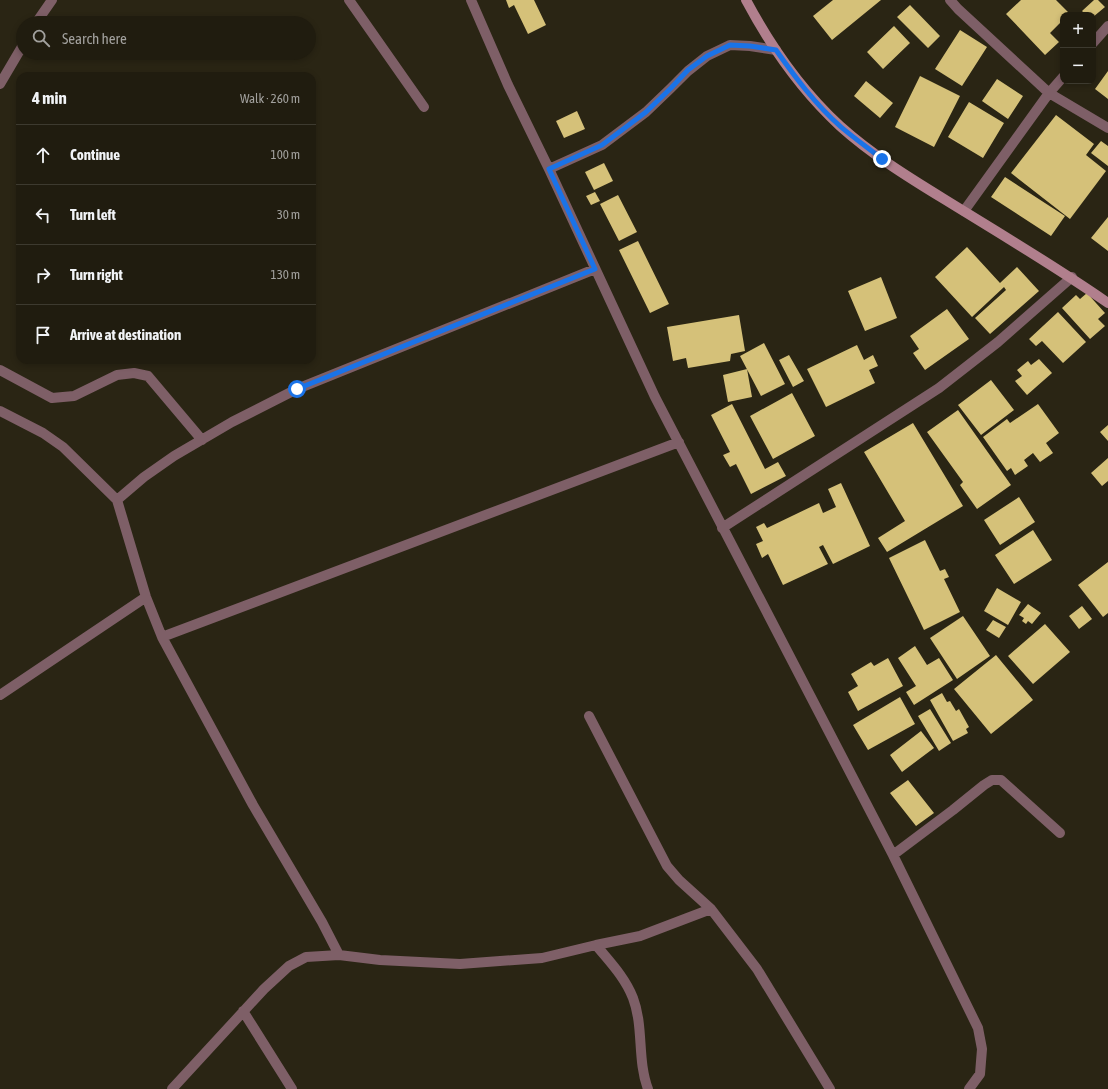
<!DOCTYPE html>
<html lang="en">
<head>
<meta charset="utf-8">
<style>
	body { margin:0; font-family:"Asap Condensed",sans-serif; background:#282518; color:#f1f3f6 }
	.controls { position:absolute; right:12px; top:12px; display:grid; overflow:hidden; border-radius:8px; box-shadow:0 2px 6px #0003 }
	.controls button { width:36px; height:36px; display:grid; place-items:center; padding:0; border:0; border-bottom:1px solid #3d3a2f; background:#201c0f; color:#f1f3f6; font:20px sans-serif }
	.stop { position:absolute; width:12px; height:12px; margin:-9px; border:3px solid #1a73e8; border-radius:50%; background:#fff }
	.stop.end { background:#1a73e8; border-color:#fff; box-shadow:0 1px 4px #0008 }
	.list { margin:0; padding:0; list-style:none }
	h2 { display:flex; justify-content:space-between; align-items:center; height:52px; margin:0; padding:0 16px; font-size:17px }
	h2 small { font-size:13px; font-weight:400; color:#a2a19e }
	.list li { display:grid; grid-template-columns:26px 1fr auto; gap:12px; align-items:center; box-sizing:border-box; height:60px; padding:0 16px; border-top:1px solid #3d3a2f }
	.list b { display:block; font-size:15px; white-space:nowrap }
	.list em { font-size:13px; font-style:normal; color:#a2a19e }
	.icon { flex:none; width:22px; height:22px; fill:none; stroke:currentColor; stroke-width:2; stroke-linecap:round; stroke-linejoin:round }
	.map { position:relative; flex:none; width:1108px; height:1089px; overflow:hidden }
	.search { position:absolute; background:#201c0f; box-shadow:0 2px 6px #0003; left:16px; top:16px; width:300px; height:44px; display:flex; align-items:center; gap:10px; box-sizing:border-box; padding:0 14px; border-radius:22px; color:#a2a19e; font-size:15px }
	.panel { position:absolute; background:#201c0f; box-shadow:0 2px 6px #0003; left:16px; top:72px; width:300px; height:292px; border-radius:12px }
	.map>svg:first-child { display:block }
</style>
</head>
<body>
<div class="map">
<svg width="1108" height="1089" viewBox="0 0 1108 1089">
	<rect width="100%" height="100%" fill="#2a2514"/>
	<!-- building -->
	<path fill="#d5c179" d="M506,0H534L546,25L528,34L514,5L509,8Z
		M833,0H881L832,40L813,16Z
		M1021,0H1056L1070,14L1063,15V20L1050,33L1059,42L1045,55L1006,14Z
		M1094,0H1098L1105,7L1093,17V15H1086L1082,11Z
		M910,5L940,36L928,48L897,17Z
		M894,26L910,43L883,69L867,52Z
		M960,30L987,47L962,86L935,69Z
		M1108,71V99L1095,89Z
		M920,76L960,96L934,147L895,127Z
		M997,79L1023,96L1008,119L982,101Z
		M866,81L893,103L880,118L854,96Z
		M969,102L1004,123L983,158L948,137Z
		M577,111L585,129L564,138L556,121Z
		M1056,115L1094,144L1086,155L1106,171L1070,219L1011,173Z
		M1101,141L1108,146V166L1091,153Z
		M604,163L613,181L594,190L585,172Z
		M1005,177L1065,216L1051,236L991,197Z
		M595,192L600,201L591,205L586,196Z
		M618,195L637,232L619,241L600,204Z
		M1108,217V251L1091,238Z
		M638,241L669,304L650,313L619,250Z
		M967,247L1000,283L1017,267L1039,291L990,334L975,318L1006,290L1004,287L972,317L935,277Z
		M881,277L897,318L865,331L848,291Z
		M1087,293L1105,313L1098,319L1105,326L1090,339L1062,308L1076,295L1080,299Z
		M947,309L969,339L925,370L913,353L919,349L910,336Z
		M1058,312L1086,342L1063,363L1042,341L1036,346L1029,339Z
		M739,315L745,351L731,354L730,361L688,368L686,358L673,361L667,327Z
		M764,343L785,384L761,396L740,356Z
		M857,345L864,360L873,355L878,366L869,370L875,383L826,407L807,369Z
		M789,355L804,381L793,387L779,360Z
		M1039,359L1052,373L1027,395L1015,381L1022,376L1017,370L1028,361L1031,365Z
		M747,369L752,397L728,402L723,375Z
		M991,380L1014,410L981,435L958,405Z
		M792,393L815,436L773,459L750,416Z
		M732,404L765,469L778,462L786,476L751,494L736,464L730,467L723,455L730,452L711,415Z
		M1038,404L1059,433L1046,443L1053,453L1040,462L1033,453L1024,460L1028,466L1015,475L1011,468L1007,471L983,437L1007,419L1010,423Z
		M958,410L1011,485L977,509L960,485L963,482L927,432Z
		M913,423L963,506L887,552L878,538L905,521L864,452Z
		M1108,425V441L1100,432Z
		M1108,458V481L1102,486L1091,473Z
		M841,483L870,546L833,564L823,545L819,547L828,564L783,585L768,554L762,558L756,544L763,541L756,527L764,523L767,528L819,503L823,513L836,507L828,489Z
		M1019,497L1035,522L1000,545L984,520Z
		M1033,530L1052,560L1014,584L995,555Z
		M925,540L940,571L945,569L949,577L944,579L960,612L924,630L889,558Z
		M1108,562V613L1103,617L1078,585Z
		M997,588L1021,602L1008,625L984,611Z
		M1028,604L1041,613L1032,624L1028,621L1026,624L1022,621L1024,618L1019,615Z
		M1082,606L1092,619L1079,629L1069,616Z
		M963,616L990,656L957,679L930,638Z
		M993,620L1006,627L999,638L986,630Z
		M1045,624L1070,652L1033,684L1008,656Z
		M915,646L927,665L939,658L953,680L914,705L906,692L916,686L898,658Z
		M996,655L1033,700L991,734L954,689Z
		M888,658L903,686L858,711L848,692L858,686L851,674L871,662L874,666Z
		M942,693L947,702L950,701L956,711L959,709L969,727L966,729L968,733L953,741L930,700Z
		M900,697L915,724L868,750L853,725Z
		M930,709L951,743L939,751L918,716Z
		M921,731L934,748L902,772L890,755Z
		M908,780L934,813L916,826L890,793Z"/>
	<g fill="none" stroke-linecap="round" stroke-linejoin="round">
		<!-- street -->
		<path stroke="#7e5f67" stroke-width="10" d="M349,0L424,107
			M471,0L508,85L549,169L655,397L893,855L978,1028L982,1049L980,1074L969,1089
			M950,0L958,9L1049,93L1108,128
			M36,23L52,0
			M1093,43L1108,26
			M0,84L23,45
			M549,169L602,145L646,112L671,88L688,71L707,56L730,45L750,46L776,50
			M964,211L1049,93L1063,77
			M0,370L52,398L74,396L117,375L134,373L148,376L202,440
			M0,411L43,433L63,447L117,500L146,597L162,637L253,805L322,922L339,955
			M117,500L144,477L174,456L232,422L297,389L595,269
			M722,528L939,388L998,342L1072,277
			M162,637L679,442
			M0,695L146,597
			M589,716L667,866L679,880L711,909L757,969L830,1089
			M893,855L953,810L984,785L992,780H1001L1060,833
			M596,945C609,961 625,977 633,998C644,1027 637,1060 648,1089
			M243,1011L292,1089
			M172,1089L264,989L289,966L306,957L339,955L380,960L460,964L542,958L596,945L640,936L711,909"/>
		<!-- secondary -->
		<path stroke="#b17f8d" stroke-width="10" d="M746,0C771,47 801,90 840,126C871,154 908,177 944,199C999,233 1055,266 1108,303"/>
	</g>
	<g fill="none" stroke-linecap="round" stroke-linejoin="round">
		<!-- route -->
		<path stroke="#1a73e8" stroke-width="5" d="M297,389L595,269L549,169L602,145L646,112L671,88L688,70L707,56L730,45L750,46L776,50C795,77 815,104 841,127C854,138 868,148 882,159"/>
	</g>
</svg>
<div class="controls">
<button>+</button>
<button>−</button>
</div>
<div class="stop" style="left:297px;top:389px"></div>
<div class="stop end" style="left:882px;top:159px"></div>
<div class="search"><svg class="icon" aria-label="search" viewBox="0 0 24 24"><circle cx="10" cy="10" r="6"/><path d="M15 15l6 6"/></svg>Search here</div>
<section class="panel">
<h2>4 min<small>Walk · 260 m</small></h2>
<ul class="list">
<li><svg class="icon" aria-label="ahead" viewBox="0 0 24 24"><path d="M12 20V5M6 11l6-6 6 6"/></svg><div><b>Continue</b></div><em>100 m</em></li>
<li><svg class="icon" aria-label="left" viewBox="0 0 24 24"><path d="M17 20v-9H6M10 6l-5 5 5 5"/></svg><div><b>Turn left</b></div><em>30 m</em></li>
<li><svg class="icon" aria-label="right" viewBox="0 0 24 24"><path d="M7 20v-9h11M14 6l5 5-5 5"/></svg><div><b>Turn right</b></div><em>130 m</em></li>
<li><svg class="icon" aria-label="arrive" viewBox="0 0 24 24"><path d="M6 21V4h12l-3 4 3 4H6"/></svg><div><b>Arrive at destination</b></div></li>
</ul>
</section>
</div>
</body>
</html>
